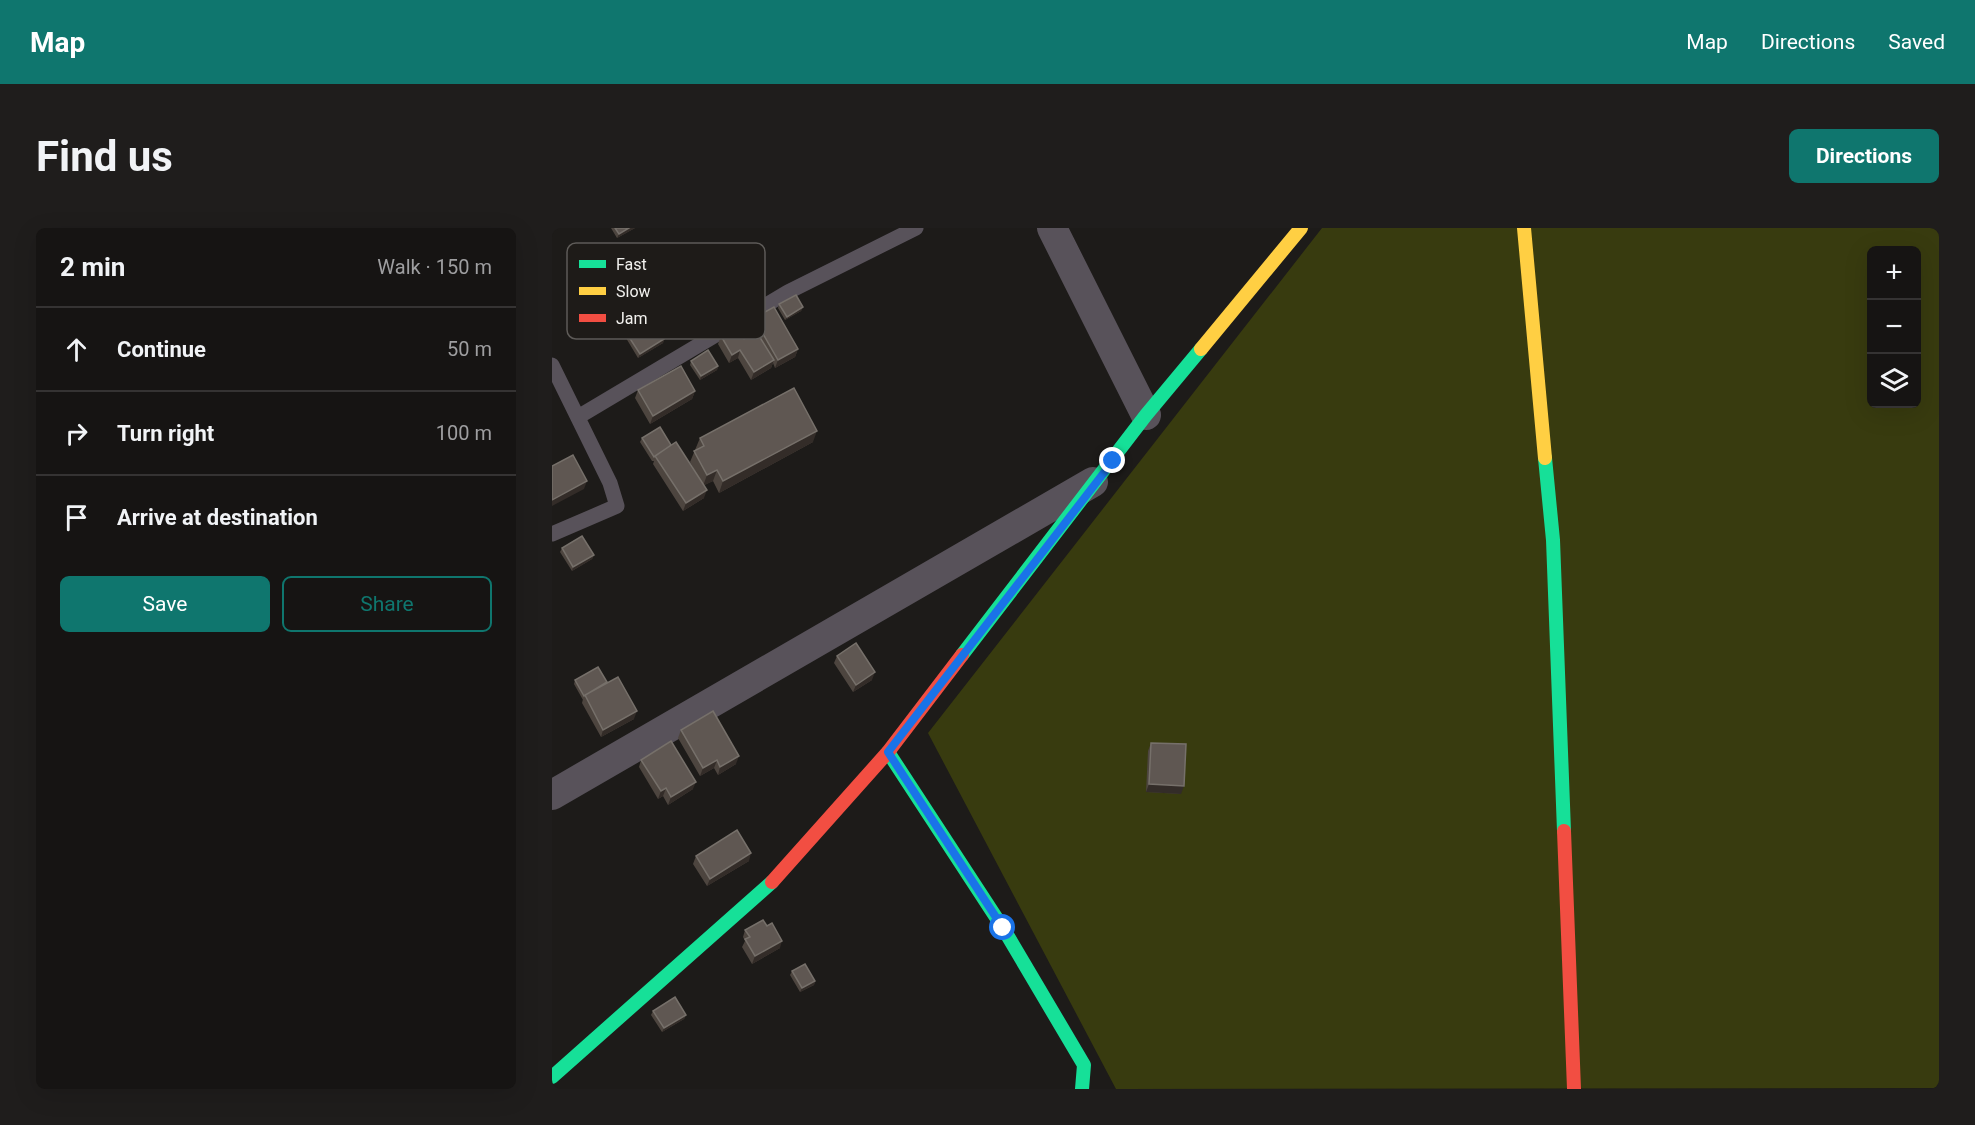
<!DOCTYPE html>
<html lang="en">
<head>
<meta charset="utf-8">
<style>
	body { margin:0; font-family:Roboto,sans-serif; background:#1f1d1c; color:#f1f3f6 }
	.controls { position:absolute; right:18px; top:18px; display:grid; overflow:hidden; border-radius:9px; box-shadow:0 6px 24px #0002 }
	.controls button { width:54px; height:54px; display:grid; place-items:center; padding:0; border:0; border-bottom:2px solid #353333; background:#161413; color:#f1f3f6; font:30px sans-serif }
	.stop { position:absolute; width:18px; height:18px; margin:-14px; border:4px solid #1a73e8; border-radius:50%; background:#fff }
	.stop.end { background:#1a73e8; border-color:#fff; box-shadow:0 2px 6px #0008 }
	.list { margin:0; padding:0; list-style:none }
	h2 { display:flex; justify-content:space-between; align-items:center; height:78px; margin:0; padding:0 24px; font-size:26px }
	h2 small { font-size:20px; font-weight:400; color:#9e9ea0 }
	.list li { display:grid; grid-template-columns:39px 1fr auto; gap:18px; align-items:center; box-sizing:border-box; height:84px; padding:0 24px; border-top:2px solid #353333 }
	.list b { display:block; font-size:22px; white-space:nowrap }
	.list em { font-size:20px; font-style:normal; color:#9e9ea0 }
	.actions { display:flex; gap:12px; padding:18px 24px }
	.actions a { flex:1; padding:14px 0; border:2px solid #0f766e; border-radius:9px; text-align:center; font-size:21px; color:#0f766e }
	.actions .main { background:#0f766e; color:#fff }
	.icon { flex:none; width:33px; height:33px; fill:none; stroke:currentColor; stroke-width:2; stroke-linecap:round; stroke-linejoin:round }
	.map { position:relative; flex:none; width:1387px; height:861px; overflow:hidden; border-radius:9px }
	header { display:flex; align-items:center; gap:36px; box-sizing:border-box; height:84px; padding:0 30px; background:#0f766e; color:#fff }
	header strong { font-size:28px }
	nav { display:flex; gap:33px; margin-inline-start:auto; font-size:21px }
	.intro { display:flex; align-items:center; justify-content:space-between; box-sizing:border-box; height:144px; padding:0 36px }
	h1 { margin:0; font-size:42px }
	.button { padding:15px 27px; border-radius:9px; background:#0f766e; color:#fff; font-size:21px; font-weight:700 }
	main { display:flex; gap:36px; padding:0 36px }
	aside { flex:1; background:#161413; border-radius:9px; box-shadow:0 6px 24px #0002 }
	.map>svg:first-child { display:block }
</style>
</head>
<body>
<header>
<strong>Map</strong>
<nav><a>Map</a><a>Directions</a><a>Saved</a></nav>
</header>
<div class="intro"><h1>Find us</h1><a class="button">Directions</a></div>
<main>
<aside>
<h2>2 min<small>Walk · 150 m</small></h2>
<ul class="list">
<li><svg class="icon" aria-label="ahead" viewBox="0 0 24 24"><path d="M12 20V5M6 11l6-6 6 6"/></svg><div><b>Continue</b></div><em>50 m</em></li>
<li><svg class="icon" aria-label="right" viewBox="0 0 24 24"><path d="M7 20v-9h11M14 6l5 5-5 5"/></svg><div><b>Turn right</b></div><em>100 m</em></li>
<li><svg class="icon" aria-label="arrive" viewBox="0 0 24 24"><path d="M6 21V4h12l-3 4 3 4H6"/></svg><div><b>Arrive at destination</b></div></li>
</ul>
<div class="actions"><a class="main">Save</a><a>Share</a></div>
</aside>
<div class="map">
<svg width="1387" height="861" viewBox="0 0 1387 861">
	<rect width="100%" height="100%" fill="#1d1b19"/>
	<!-- green -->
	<path fill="#383b0f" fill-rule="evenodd" d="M770,0H1387V860L564,861L376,505ZM1320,22H1364V176H1320Z"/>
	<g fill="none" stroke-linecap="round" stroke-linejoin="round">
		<!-- lane -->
		<path stroke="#58525a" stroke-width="15" d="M0,137L58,255L65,278L0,306
			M26,189L236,64L364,0"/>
		<!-- street -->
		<path stroke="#58525a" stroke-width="30" d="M500,0L594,187
			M0,567L541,254"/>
		<!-- fast -->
		<path stroke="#16e098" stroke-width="14" d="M993,230L1001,312L1012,603
			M410,427L594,187L649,121
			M336,524L451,700L532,837L530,861
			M0,849L220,654"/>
		<!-- slow -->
		<path stroke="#ffcf43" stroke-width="14" d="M972,0L993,230
			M649,121L749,0"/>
		<!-- jam -->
		<path stroke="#f24e42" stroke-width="14" d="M1012,603L1022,861
			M220,654L336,524L410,427"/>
	</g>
	<!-- wall -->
	<path fill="#4d453f" d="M59,0H83L65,10Z
		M171,44L198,60L182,69L170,48Z
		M150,64L176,71L157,82L149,68Z
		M227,76L251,79L249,83L233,92L226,80Z
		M202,90L246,121L243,129L223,140L221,135L219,140L199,152L186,130L177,135L166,116L169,108L192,111L203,104L199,98Z
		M75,106L112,111L111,115L86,130L74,110Z
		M139,133L166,138L165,142L148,152L138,137Z
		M86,162L143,163L140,171L98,196L83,170Z
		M90,210L119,217L144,245L138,234L148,210L261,214L167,265L161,253L152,257V270L131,283L101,236L102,233H100L88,214Z
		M10,320L42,327L40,331L20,343L8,324Z
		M285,428L320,452L301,464L282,435Z
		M23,452L55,455L82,491L49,509L30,475L31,471V472L22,456Z
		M129,502L184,536L166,547L162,540L148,548L126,510Z
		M599,515L629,566L594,564L596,523Z
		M89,532L141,561L116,577L111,568L106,571L87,539Z
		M144,628L197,633L155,658L141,636Z
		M193,702L228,720L200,736L190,719L193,713L191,709Z
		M240,743L263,753L262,757L248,764L238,747Z
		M101,783L134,787L132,791L110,804L99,787Z"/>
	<!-- shaded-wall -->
	<path fill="#332c28" d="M77,0H83L65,10L67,6Z
		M199,56L198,60L182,69L183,65Z
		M178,67L176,71L157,82L159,78Z
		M251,79L249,83L233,92L235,89Z
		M112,111L111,115L86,130L88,126Z
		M246,121L243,129L223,140L226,132Z
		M188,122L186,130L177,135L180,127Z
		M222,132L219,140L199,152L202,144Z
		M166,138L165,142L148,152L149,148Z
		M143,163L140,171L98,196L101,188Z
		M265,203L261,214L167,265L171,253Z
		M165,242L161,253L151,258L155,247Z
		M35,253L32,261L0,278V272Z
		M155,262L152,270L131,283L134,275Z
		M42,327L40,331L20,343L21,339Z
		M323,444L320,452L301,464L304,457Z
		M85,483L82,491L49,509L51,502Z
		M187,528L184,536L166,547L168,539Z
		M165,532L162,540L148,548L151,540Z
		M144,554L141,561L116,577L119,569Z
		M597,556L632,558L629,566L594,564Z
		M114,560L111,568L106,571L109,563Z
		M199,625L197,633L155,658L158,651Z
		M230,713L228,720L200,736L203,728Z
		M263,753L262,757L248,764L250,760Z
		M134,787L132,791L110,804L112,800Z"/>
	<!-- building -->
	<path fill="#5f5752" stroke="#76706a" stroke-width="1.5" d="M63,0H77L67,6Z
		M244,67L251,79L235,89L227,76Z
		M222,79L246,121L226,132L202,90Z
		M99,91L112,111L88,126L75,106Z
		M185,99L192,111L204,103L222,132L202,144L188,122L180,127L169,108Z
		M156,122L166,138L149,148L139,133Z
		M129,138L143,163L101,188L86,162Z
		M242,160L265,203L171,253L165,242L155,247L142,223L152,218L148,210Z
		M108,199L119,217L102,229L90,210Z
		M124,214L155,262L134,275L103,228Z
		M21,227L35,253L0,272V238Z
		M30,308L42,327L21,339L10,320Z
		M304,415L323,444L304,457L285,428Z
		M46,439L55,454L32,468L23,452Z
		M66,449L85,483L51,502L33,467Z
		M161,483L187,528L168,539L165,532L151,540L129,502Z
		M119,513L144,554L119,569L114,560L109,563L89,532Z
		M599,515L634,516L632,558L597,556Z
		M185,602L199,625L158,651L144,628Z
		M211,692L215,698L220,695L230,713L203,728L193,711L198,709L193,702Z
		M253,736L263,753L250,760L240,743Z
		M123,769L134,787L112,800L101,783Z"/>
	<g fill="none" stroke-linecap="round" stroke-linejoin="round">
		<!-- route -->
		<path stroke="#1a73e8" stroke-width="8" d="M451,700L336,524L561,233"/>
	</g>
	<!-- legend -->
	<rect x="15" y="15" width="198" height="96" rx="9" fill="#1e1b18" stroke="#5e5b58" stroke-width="1.5"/>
	<rect x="27" y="32" width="27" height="8" fill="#16e098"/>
	<rect x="27" y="59" width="27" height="8" fill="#ffcf43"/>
	<rect x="27" y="86" width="27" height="8" fill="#f24e42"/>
	<g font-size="16" fill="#f2f1ee">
		<text x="64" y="42">Fast</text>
		<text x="64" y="69">Slow</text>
		<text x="64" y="96">Jam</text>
	</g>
</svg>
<div class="controls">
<button>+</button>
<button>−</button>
<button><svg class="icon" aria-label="layers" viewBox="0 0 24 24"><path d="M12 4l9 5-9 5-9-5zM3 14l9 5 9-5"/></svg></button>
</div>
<div class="stop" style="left:451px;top:700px"></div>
<div class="stop end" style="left:561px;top:233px"></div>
</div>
</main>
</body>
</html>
